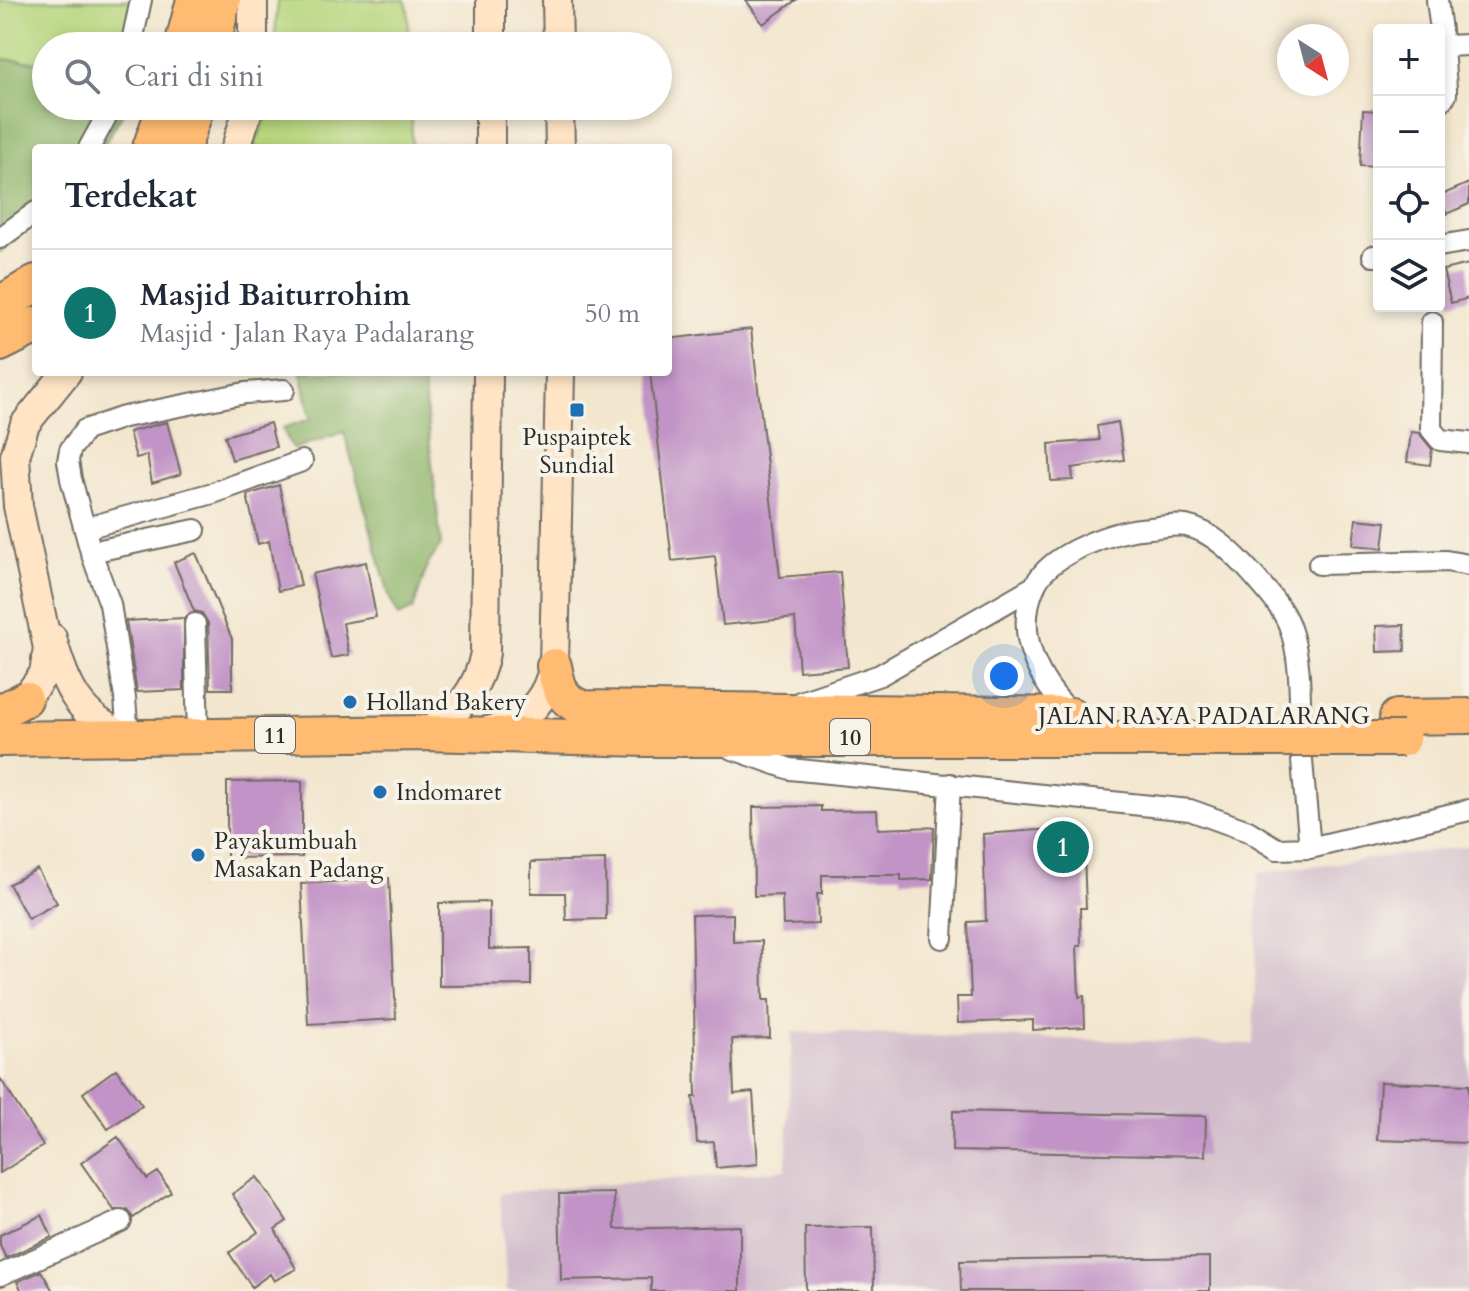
<!DOCTYPE html>
<html lang="id">
<head>
<meta charset="utf-8">
<style>
	body { margin:0; font-family:Cardo,serif; background:#f6f6f7; color:#1f2937 }
	.controls { position:absolute; right:24px; top:24px; display:grid; overflow:hidden; border-radius:8px; box-shadow:0 4px 12px #0003 }
	.controls button { width:72px; height:72px; display:grid; place-items:center; padding:0; border:0; border-bottom:2px solid #e0e1e3; background:#fff; color:#1f2937; font:40px sans-serif }
	.compass { position:absolute; left:1277px; top:24px; width:72px; height:72px; border-radius:50%; background:#fff; box-shadow:0 4px 12px #0003; rotate:144deg }
	.you { position:absolute; left:1004px; top:676px; width:28px; height:28px; margin:-20px; border:6px solid #fff; border-radius:50%; background:#1a73e8; box-shadow:0 0 0 12px #1a73e833 }
	.badge { display:grid; place-items:center; width:52px; height:52px; border-radius:50%; background:#0f766e; color:#fff; font-size:26px; font-weight:700 }
	.pin { position:absolute; translate:-50% -50%; border:4px solid #fff; box-shadow:0 2px 8px #0006 }
	.list { margin:0; padding:0; list-style:none }
	h2 { display:flex; justify-content:space-between; align-items:center; height:104px; margin:0; padding:0 32px; font-size:34px }
	h2 small { font-size:26px; font-weight:400; color:#747a83 }
	.list li { display:grid; grid-template-columns:52px 1fr auto; gap:24px; align-items:center; box-sizing:border-box; height:128px; padding:0 32px; border-top:2px solid #e0e1e3 }
	.list b { display:block; font-size:30px; white-space:nowrap }
	.list p { margin:0; font-size:26px; white-space:nowrap; color:#747a83 }
	.list em { font-size:26px; font-style:normal; color:#747a83 }
	.icon { flex:none; width:44px; height:44px; fill:none; stroke:currentColor; stroke-width:2; stroke-linecap:round; stroke-linejoin:round }
	.map { position:relative; flex:none; width:1469px; height:1291px; overflow:hidden }
	.search { position:absolute; background:#fff; box-shadow:0 4px 12px #0003; left:32px; top:32px; width:640px; height:88px; display:flex; align-items:center; gap:20px; box-sizing:border-box; padding:0 28px; border-radius:44px; color:#747a83; font-size:30px }
	.panel { position:absolute; background:#fff; box-shadow:0 4px 12px #0003; left:32px; top:144px; width:640px; height:232px; border-radius:8px }
	.map>svg:first-child { display:block }
</style>
</head>
<body>
<div class="map">
<svg width="1469" height="1291" viewBox="0 0 1469 1291">
	<rect width="100%" height="100%" fill="#f7f3e8"/>
	<filter id="ink" filterUnits="userSpaceOnUse"><feTurbulence type="fractalNoise" baseFrequency=".0125" numOctaves="2"/><feDisplacementMap in="SourceGraphic" scale="16" xChannelSelector="R" yChannelSelector="G"/><feConvolveMatrix kernelMatrix="1 2 1 2 8 2 1 2 1" color-interpolation-filters="sRGB"/></filter>
	<filter id="wash" filterUnits="userSpaceOnUse"><feTurbulence type="fractalNoise" baseFrequency=".006" numOctaves="4" result="noise"/><feDisplacementMap in="SourceGraphic" scale="32" xChannelSelector="R" yChannelSelector="G"/><feGaussianBlur stdDeviation="1.8" result="paint"/><feColorMatrix in="noise" values="0 0 0 0 0 0 0 0 0 0 0 0 0 0 0 0 0 1.4 0 .05"/><feComposite in="paint" operator="in"/></filter>
	<g filter="url(#wash)">
		<rect width="100%" height="100%" fill="#f3e6ce"/>
		<!-- industrial -->
		<path fill="#d1bdcb" d="M1469,846V1291H507L500,1193L786,1170L792,1032L1253,1044L1258,873Z"/>
		<!-- green -->
		<path fill="#b6d57c" stroke="#708054" stroke-width="2" d="M0,0H143L139,46H46V63L0,59Z
			M278,0H405L408,9L409,46H274Z
			M271,106H411L412,148H253Z"/>
		<!-- forest -->
		<path fill="#90b66c" stroke="#5e704c" stroke-width="2" d="M0,59L46,63V106H127L102,148H36V219L0,252Z
			M301,372H422L441,545L428,564L413,609L399,616L390,599L344,432L293,449L282,428L311,419Z"/>
		<g id="blocks">
			<!-- building -->
			<path fill="#c193c6" d="M746,0H796L763,24Z
				M1363,110L1379,111V167L1360,166Z
				M1469,183V204L1447,214L1439,196Z
				M1469,264V298L1451,303L1443,270Z
				M751,329L780,577L840,572L848,667L799,671L795,618L723,625L715,556L672,561L650,372H668V339Z
				M167,422L181,474L152,483L147,455L136,458L129,432Z
				M1118,422L1124,460L1072,468L1073,480L1051,481L1049,444L1099,440L1097,426Z
				M270,423L276,447L232,460L225,436Z
				M1411,432L1419,433L1432,449L1430,465L1407,462Z
				M279,485L301,586L278,591L269,541L258,544L247,495Z
				M1356,519L1386,522L1383,548L1353,545Z
				M196,553L232,639V689H210L208,623L202,613L194,611L174,562Z
				M366,562L376,617L343,623L349,655L331,658L312,574Z
				M184,618V690L137,692L126,621Z
				M1404,625L1405,651L1377,652L1376,626Z
				M302,781V857L227,858V782Z
				M821,806V811L877,810L878,829L934,827L932,879L901,880V875H822V894H817L818,924L783,925L782,895L754,896L753,807Z
				M1083,827L1086,908H1080L1081,946H1077L1079,997L1084,996L1085,1027L1033,1030V1020L958,1023L957,997H971L968,922L986,921L983,834Z
				M605,860L606,919L566,920L565,893H531V862Z
				M37,869L57,903L28,919L9,884Z
				M389,878L396,1019L308,1024L301,884Z
				M489,902V949L531,948V985L439,986V903Z
				M733,914V942L762,941L763,1000H769L770,1038L732,1039L734,1094L753,1092L758,1164L716,1168L714,1142L697,1143L693,1097H696L692,915Z
				M116,1069L142,1105L108,1129L83,1093Z
				M0,1078L43,1146L0,1173Z
				M1380,1082L1469,1085V1143L1377,1140Z
				M953,1111L1206,1116L1205,1156L952,1151Z
				M118,1137L147,1179L158,1172L171,1192L133,1218L128,1210H114L81,1163Z
				M257,1177L287,1221L275,1229L296,1269L274,1281L270,1274L252,1287L229,1253L258,1232L232,1194Z
				M614,1193L615,1229L740,1226V1291H651V1278L561,1280L559,1194Z
				M42,1215L52,1237L6,1258L0,1246V1235Z
				M873,1227L874,1291H806L805,1228Z
				M1210,1257V1291H961L960,1261Z
				M41,1271L53,1291H22L17,1282Z"/>
		</g>
	</g>
	<g filter="url(#ink)">
		<use href="#blocks" fill-opacity="0" stroke="#716c64" stroke-width="2"/>
		<g fill="none" stroke-linecap="round" stroke-linejoin="round">
			<!-- minor casing -->
			<g stroke="#716c64" stroke-width="24">
				<path id="minor" d="M1437,0L1443,46
					M131,46L141,0
					M1439,103L1446,95V89L1443,46L1469,45
					M89,148L112,106
					M0,238L36,212
					M1439,246L1469,241
					M1373,256H1379
					M1432,322L1431,429L1440,440L1469,443
					M86,528L213,493L302,461
					M91,552L195,530
					M1319,564L1446,561L1469,565
					M195,624L198,736
					M800,702L880,675L1035,586
					M1074,715C1038,683 1013,633 1035,585C1051,552 1116,530 1150,528C1161,527 1176,524 1186,526C1213,531 1237,557 1254,576C1266,590 1282,607 1289,625C1303,662 1299,706 1301,745C1303,779 1307,813 1310,848
					M128,737L125,698L110,604L91,552L71,479L68,461L70,450L85,430L124,417L245,393L284,390
					M730,748L790,769L1190,810L1248,831L1277,849L1310,848L1469,810
					M942,938L950,784
					M0,1275L121,1221"/>
			</g>
			<!-- secondary casing -->
			<g stroke="#716c64" stroke-width="32">
				<path id="secondary" d="M557,0L558,46
					M253,46V0
					M491,46V0
					M559,106L560,148
					M236,148L249,106
					M490,148V106
					M52,638C65,686 79,718 127,737
					M25,699L44,674L48,648L18,506L15,456L25,424L67,372
					M487,731C524,725 546,702 554,666L560,372
					M423,733C456,717 478,690 485,653L488,372"/>
			</g>
			<!-- trunk casing -->
			<g stroke="#716c64" stroke-width="38">
				<path id="trunk" d="M554,666C558,687 562,703 585,708L1071,715
					M0,712L25,699
					M1397,717L1469,716
					M0,739L423,733L646,739H1229"/>
			</g>
			<!-- motorway casing -->
			<g stroke="#716c64" stroke-width="40">
				<path id="motorway" d="M183,46L195,0
					M212,46L222,0
					M151,148L166,106
					M182,148L196,106
					M0,305L36,283
					M0,343L36,325"/>
			</g>
			<!-- minor -->
			<use href="#minor" stroke="#fff" stroke-width="20"/>
			<!-- secondary -->
			<use href="#secondary" stroke="#ffe4c6" stroke-width="28"/>
			<!-- trunk -->
			<use href="#trunk" stroke="#ffbb71" stroke-width="34"/>
			<!-- motorway -->
			<use href="#motorway" stroke="#ffbb71" stroke-width="36"/>
			<!-- trunk-bridge casing -->
			<g stroke="#716c64" stroke-width="38" stroke-linecap="butt">
				<path id="trunk-bridge" d="M1229,739H1403"/>
			</g>
			<!-- trunk-bridge -->
			<use href="#trunk-bridge" stroke="#ffbb71" stroke-width="34"/>
		</g>
	</g>
	<!-- markers -->
	<g fill="#1f6fb2" stroke="#f7f3e8" stroke-width="3">
		<rect x="569" y="402" width="16" height="16" rx="4"/>
		<circle cx="350" cy="702" r="8"/>
		<circle cx="380" cy="792" r="8"/>
		<circle cx="198" cy="855" r="8"/>
	</g>
	<g text-anchor="middle" stroke-width="8" stroke-linejoin="round" paint-order="stroke">
		<!-- shield labels -->
		<g fill="#f7f3e8" stroke="#686764" stroke-width="2">
			<rect x="255" y="717" width="40" height="36" rx="6"/>
			<rect x="830" y="719" width="40" height="36" rx="6"/>
		</g>
		<g font-size="22" font-weight="bold" fill="#2b2b2b">
			<text x="275" y="743">11</text>
			<text x="850" y="745">10</text>
		</g>
		<!-- poi labels -->
		<g font-size="24" fill="#2b2b2b" stroke="#f7f3e8" text-anchor="start">
			<text x="577" y="445" text-anchor="middle">Puspaiptek<tspan x="577" dy="28">Sundial</tspan></text>
			<text x="366" y="710">Holland Bakery</text>
			<text x="396" y="800">Indomaret</text>
			<text x="214" y="849">Payakumbuah<tspan x="214" dy="28">Masakan Padang</tspan></text>
		</g>
		<!-- street labels -->
		<g font-size="24" fill="#2b2b2b" stroke="#f7f3e8">
			<text x="1204" y="724">JALAN RAYA PADALARANG</text>
		</g>
	</g>
</svg>
<div class="controls">
<button>+</button>
<button>−</button>
<button><svg class="icon" aria-label="locate" viewBox="0 0 24 24"><circle cx="12" cy="12" r="6"/><path d="M12 2v4M12 18v4M2 12h4M18 12h4"/></svg></button>
<button><svg class="icon" aria-label="layers" viewBox="0 0 24 24"><path d="M12 4l9 5-9 5-9-5zM3 14l9 5 9-5"/></svg></button>
</div>
<svg class="compass" viewBox="-18 -18 36 36"><path d="M0-13l5 13h-10z" fill="#e53935"/><path d="M0 13l5-13h-10z" fill="#747a83"/></svg>
<div class="you"></div>
<div class="pin badge" style="left:1063px;top:847px">1</div>
<div class="search"><svg class="icon" aria-label="search" viewBox="0 0 24 24"><circle cx="10" cy="10" r="6"/><path d="M15 15l6 6"/></svg>Cari di sini</div>
<section class="panel">
<h2>Terdekat<small></small></h2>
<ul class="list">
<li><span class="badge">1</span><div><b>Masjid Baiturrohim</b><p>Masjid · Jalan Raya Padalarang</p></div><em>50 m</em></li>
</ul>
</section>
</div>
</body>
</html>
